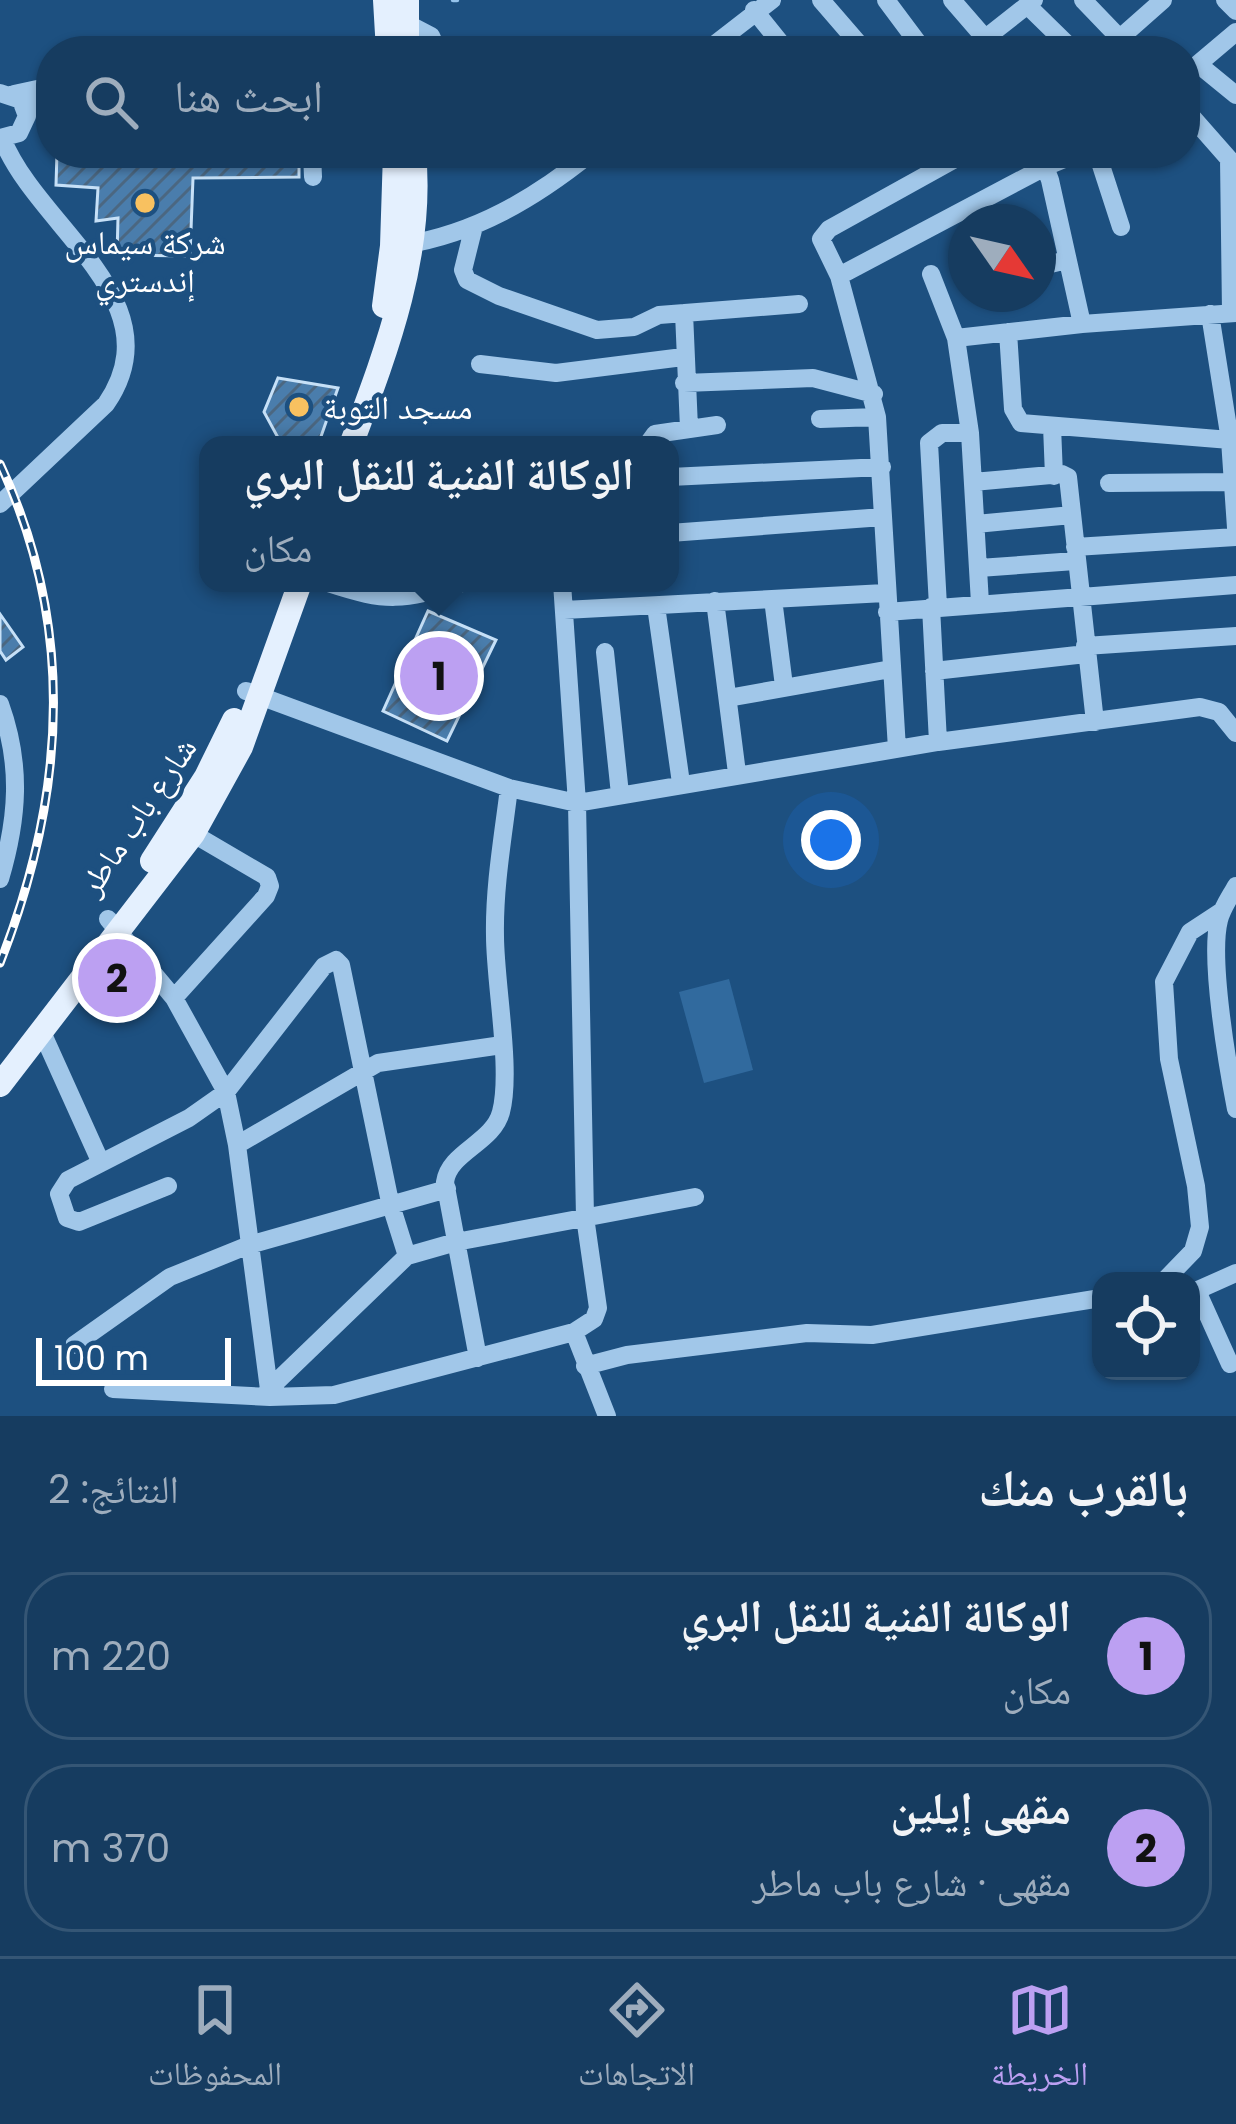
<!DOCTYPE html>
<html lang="ar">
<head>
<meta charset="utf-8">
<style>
	body { margin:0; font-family:Poppins,"Noto Naskh Arabic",sans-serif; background:#234769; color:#f1f3f6; direction:rtl }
	.controls { position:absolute; right:36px; bottom:36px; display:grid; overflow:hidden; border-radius:24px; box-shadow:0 3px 9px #0004 }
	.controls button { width:108px; height:108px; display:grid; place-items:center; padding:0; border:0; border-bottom:3px solid #355675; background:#163c60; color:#f1f3f6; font:60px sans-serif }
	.compass { position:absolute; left:948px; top:204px; width:108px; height:108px; border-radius:50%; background:#163c60; box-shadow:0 3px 9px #0004; rotate:124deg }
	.scale { position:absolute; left:36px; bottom:30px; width:195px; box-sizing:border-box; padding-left:12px; border:6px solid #fff; border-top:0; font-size:33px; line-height:42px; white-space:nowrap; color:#fff; -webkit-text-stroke:9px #1d5080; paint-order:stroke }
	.you { position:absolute; left:831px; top:840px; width:42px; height:42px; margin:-30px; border:9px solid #fff; border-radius:50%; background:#1a73e8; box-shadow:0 0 0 18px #1a73e833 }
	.badge { display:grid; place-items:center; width:78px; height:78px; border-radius:50%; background:#bca0f2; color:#111; font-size:39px; font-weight:700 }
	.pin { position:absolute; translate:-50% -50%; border:6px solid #fff; box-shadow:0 3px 12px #0006 }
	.popup { position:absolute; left:199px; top:436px; width:480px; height:156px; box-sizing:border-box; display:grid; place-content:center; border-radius:24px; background:#163c60; filter:drop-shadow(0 3px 9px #0005); font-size:39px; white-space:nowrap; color:#9eadbd }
	.popup b { font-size:45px; color:#f1f3f6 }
	.popup::after { content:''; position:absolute; left:50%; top:100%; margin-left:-24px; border:24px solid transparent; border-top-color:#163c60 }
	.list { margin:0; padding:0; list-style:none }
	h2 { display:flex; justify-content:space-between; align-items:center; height:156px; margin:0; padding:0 48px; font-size:51px }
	h2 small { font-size:39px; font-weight:400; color:#9eadbd }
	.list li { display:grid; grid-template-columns:78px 1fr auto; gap:36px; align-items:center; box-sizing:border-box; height:168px; margin:0 24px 24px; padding:0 24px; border:3px solid #355675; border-radius:48px }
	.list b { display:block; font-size:45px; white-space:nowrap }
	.list p { margin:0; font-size:39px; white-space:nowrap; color:#9eadbd }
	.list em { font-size:39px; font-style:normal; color:#9eadbd }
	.icon { flex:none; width:66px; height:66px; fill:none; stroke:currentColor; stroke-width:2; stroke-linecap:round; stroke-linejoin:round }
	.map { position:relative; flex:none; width:1236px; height:1416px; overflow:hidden; direction:ltr }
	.search { position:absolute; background:#163c60; box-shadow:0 3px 9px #0004; left:36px; right:36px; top:36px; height:132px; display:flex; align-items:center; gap:30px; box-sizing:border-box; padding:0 42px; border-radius:48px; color:#9eadbd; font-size:45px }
	.sheet { height:540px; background:#163c60 }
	nav { display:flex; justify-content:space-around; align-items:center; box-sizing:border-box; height:168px; border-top:3px solid #355675; background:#163c60; font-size:33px; color:#9eadbd }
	nav a { display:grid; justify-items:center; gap:6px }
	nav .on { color:#bca0f2 }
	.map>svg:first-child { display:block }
</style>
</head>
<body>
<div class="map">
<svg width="1236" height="1416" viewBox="0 0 1236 1416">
	<defs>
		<pattern id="building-hatch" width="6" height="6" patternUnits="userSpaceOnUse" patternTransform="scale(3)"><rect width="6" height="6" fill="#4a7dac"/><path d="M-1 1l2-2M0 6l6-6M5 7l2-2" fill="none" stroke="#4b6781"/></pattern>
	</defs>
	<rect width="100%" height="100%" fill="#1d5080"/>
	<!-- green -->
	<path fill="#316a9e" d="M729,979L753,1070L704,1083L679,992Z"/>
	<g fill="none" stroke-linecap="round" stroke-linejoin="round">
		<!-- stream -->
		<path stroke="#95c3eb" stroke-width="4.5" d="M453,0H457"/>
	</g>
	<!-- building -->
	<path fill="url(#building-hatch)" stroke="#c6e0f7" stroke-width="3" d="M57,153H299V177L193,178L190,256L117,255L118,218L96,221L98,188L56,185Z
		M278,378L338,388L318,445H282L264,412Z
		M428,611L496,640L447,741L383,711Z
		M0,614L23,647L6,660L0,651Z"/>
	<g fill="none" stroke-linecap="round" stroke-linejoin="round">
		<!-- minor -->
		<path stroke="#a1c7e9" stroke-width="18" d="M821,0L865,51
			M886,0L924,51
			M952,0L984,37
			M1083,0L1132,51
			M1225,0L1236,11
			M1027,5L1074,51
			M754,10L787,51
			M408,24L431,36L435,45
			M1120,38L1163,0
			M706,51L772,0
			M969,51L1034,0
			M1198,64L1236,95
			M1185,75L1236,32
			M0,93L21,100L27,116L19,133L0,138
			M14,94L51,86
			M26,107L51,104
			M1185,109L1236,167
			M312,153L313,177
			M1029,153L1045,167L1050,180L1082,324
			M1097,153L1121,227
			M1229,159L1231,312
			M474,226L463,270L467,280L499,296L597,330L634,327L659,315L799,304
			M403,245C475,234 535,198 591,153
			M1038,267L1067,260
			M931,274L956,338L970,433L980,603
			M839,276L1045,167L1079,153
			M684,313L689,428
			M1210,314L1230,440L1236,528
			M1008,332L1013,409L1021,423L1230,440
			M956,338L1082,324L1236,313
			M480,364L556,373L683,357
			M684,383L813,378L874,394
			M820,419L877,417
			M1052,426L1054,476
			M647,445L655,434L717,425
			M670,477L882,467
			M973,482L1062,474L1068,477L1095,722
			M1109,483L1236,482
			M0,504L106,404C177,301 37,228 2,138
			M976,524L1072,515
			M670,533L883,517
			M1075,547L1236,537
			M979,568L1075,561
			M328,583C389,603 401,600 462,583
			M562,583L577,803L585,1217L598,1308L594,1319L574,1332
			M773,599L784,686
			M715,601L737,773
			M656,606L681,783
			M938,606L929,443L942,433H970
			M931,607L938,742
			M564,610L885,593
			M887,612L1236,585
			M1085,646L1236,636
			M605,652L620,794
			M934,671L1086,654
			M246,691L509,788L577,803L938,742L1200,707L1219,712L1236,733
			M728,698L891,669
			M0,704C22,765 18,818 0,879
			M897,749L877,417L839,276L821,239L829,229L966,153
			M1236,886C1230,897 1222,908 1219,920C1209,959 1228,1068 1236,1109
			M108,919L174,998L226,1092L237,1145L270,1397
			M174,998L266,896L270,886L267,877L185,829
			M41,1030L101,1163
			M237,1145L378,1063L502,1045
			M168,1186L79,1222L67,1218L59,1194L68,1180L189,1118L226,1092L324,966L336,960L341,965L390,1202L407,1256
			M1164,1281L1193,1251L1200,1227L1196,1186L1169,1059L1164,982L1190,932L1222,911
			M1197,1291L1230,1364
			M1191,1293L1236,1273
			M74,1345L170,1277L249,1245L447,1189
			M478,1358L445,1182C449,1152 493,1143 501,1112C512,1070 495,983 495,936C494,887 503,837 509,788
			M585,1366L627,1355L807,1333L872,1335L1101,1298
			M113,1389L270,1397L334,1395L574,1332L607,1416
			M269,1389L407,1256L456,1242L695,1197"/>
		<!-- major -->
		<path stroke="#e4f0fe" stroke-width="24" d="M385,0L388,51
			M407,51V0
			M384,306L392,246L395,153
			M351,445C386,352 424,254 414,153
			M152,861L206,777L234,720
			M0,1085L193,834L241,747L300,583"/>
		<!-- rail casing -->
		<g stroke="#fff" stroke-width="9">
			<path id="rail" d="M0,464C77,628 65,798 0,963"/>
		</g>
		<!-- rail -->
		<use href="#rail" stroke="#1d5080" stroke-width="4.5" stroke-dasharray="14" stroke-linecap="butt"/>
	</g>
	<!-- markers -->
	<g fill="#f8c160" stroke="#1d5080" stroke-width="4.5">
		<circle cx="145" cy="203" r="12"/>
		<circle cx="299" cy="407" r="12"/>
	</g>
	<g text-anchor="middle" stroke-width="9" stroke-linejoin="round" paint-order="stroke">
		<!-- poi labels -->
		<g font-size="33" fill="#fff" stroke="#1d5080">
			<text x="145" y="254">شركة سيماس<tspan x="145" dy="38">إندستري</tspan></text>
			<text x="323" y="419" text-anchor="start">مسجد التوبة</text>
		</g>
		<!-- street labels -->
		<g font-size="33" fill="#fff" stroke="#1d5080">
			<text transform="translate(137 816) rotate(-56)" y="12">شارع باب ماطر</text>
		</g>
	</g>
</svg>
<div class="controls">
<button><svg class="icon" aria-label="locate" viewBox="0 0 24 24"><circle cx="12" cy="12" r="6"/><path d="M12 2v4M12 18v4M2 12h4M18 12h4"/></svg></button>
</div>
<svg class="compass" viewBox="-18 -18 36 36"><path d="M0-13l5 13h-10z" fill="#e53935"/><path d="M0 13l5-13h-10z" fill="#9eadbd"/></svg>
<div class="scale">100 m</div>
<div class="you"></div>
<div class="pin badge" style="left:439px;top:676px">1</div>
<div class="popup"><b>الوكالة الفنية للنقل البري</b>مكان</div>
<div class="pin badge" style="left:117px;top:978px">2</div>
<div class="search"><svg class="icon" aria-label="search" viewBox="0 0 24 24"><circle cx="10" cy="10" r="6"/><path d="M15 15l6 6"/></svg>ابحث هنا</div>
</div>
<section class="sheet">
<h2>بالقرب منك<small>النتائج: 2</small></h2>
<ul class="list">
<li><span class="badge">1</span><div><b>الوكالة الفنية للنقل البري</b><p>مكان</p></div><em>220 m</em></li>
<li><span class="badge">2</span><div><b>مقهى إيلين</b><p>مقهى · شارع باب ماطر</p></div><em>370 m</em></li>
</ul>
</section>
<nav>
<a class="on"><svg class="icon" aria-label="map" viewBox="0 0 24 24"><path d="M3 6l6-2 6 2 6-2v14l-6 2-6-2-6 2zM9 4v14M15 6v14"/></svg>الخريطة</a>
<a><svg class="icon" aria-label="directions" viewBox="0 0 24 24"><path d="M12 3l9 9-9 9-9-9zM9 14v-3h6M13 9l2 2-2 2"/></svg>الاتجاهات</a>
<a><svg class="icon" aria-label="saved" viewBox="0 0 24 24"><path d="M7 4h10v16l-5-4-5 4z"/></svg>المحفوظات</a>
</nav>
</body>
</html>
